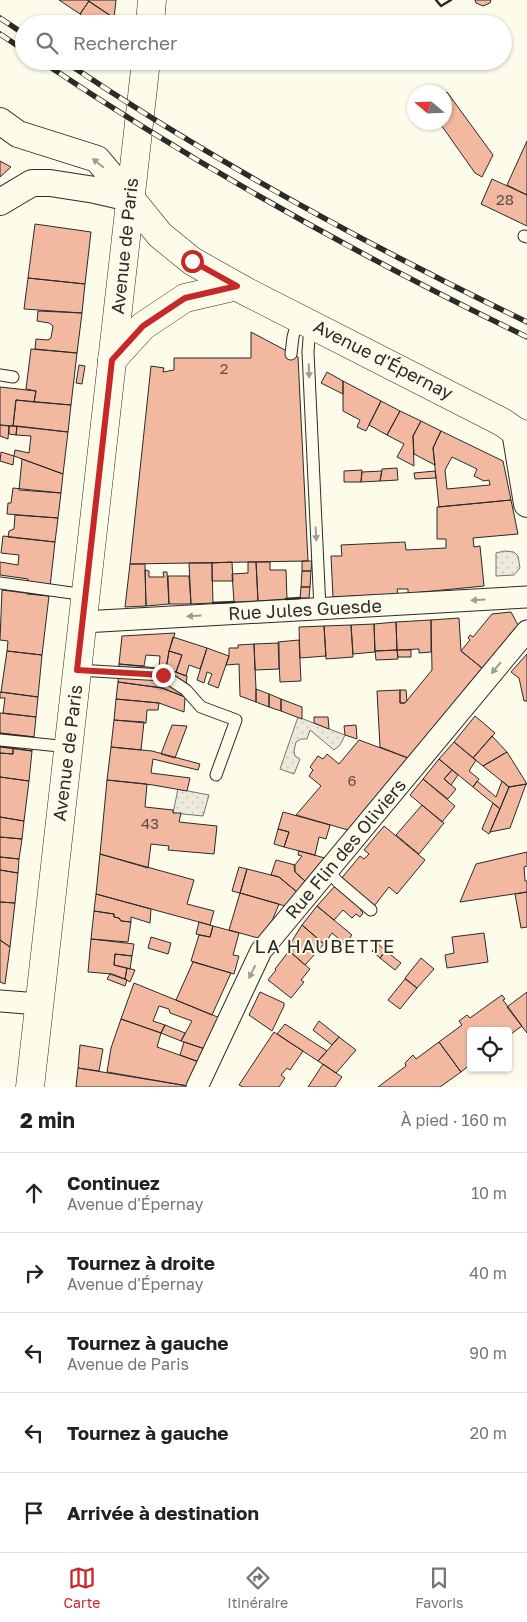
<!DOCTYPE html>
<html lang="fr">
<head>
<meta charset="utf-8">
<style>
	body { margin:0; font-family:"Golos Text",sans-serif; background:#f2f2f2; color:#222 }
	.controls { position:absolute; right:15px; bottom:15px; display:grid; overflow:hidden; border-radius:5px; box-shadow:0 1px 4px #0004 }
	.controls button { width:45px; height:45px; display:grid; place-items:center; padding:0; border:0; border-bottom:1px solid #e0e0e0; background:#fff; color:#222; font:25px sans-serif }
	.compass { position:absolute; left:407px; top:85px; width:45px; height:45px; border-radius:50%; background:#fff; box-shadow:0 1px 4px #0004; rotate:289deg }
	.stop { position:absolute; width:15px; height:15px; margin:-11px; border:4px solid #c62828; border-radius:50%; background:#fff }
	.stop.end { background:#c62828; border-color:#fff; box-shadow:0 1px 5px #0008 }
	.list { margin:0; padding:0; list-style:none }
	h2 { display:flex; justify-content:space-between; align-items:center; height:65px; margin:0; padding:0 20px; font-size:21px }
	h2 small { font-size:16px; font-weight:400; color:#767676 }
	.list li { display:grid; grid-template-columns:32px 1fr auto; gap:15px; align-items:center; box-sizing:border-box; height:80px; padding:0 20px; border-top:1px solid #e0e0e0 }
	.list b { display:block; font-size:19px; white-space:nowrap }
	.list p { margin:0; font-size:16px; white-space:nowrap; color:#767676 }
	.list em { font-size:16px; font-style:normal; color:#767676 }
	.icon { flex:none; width:28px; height:28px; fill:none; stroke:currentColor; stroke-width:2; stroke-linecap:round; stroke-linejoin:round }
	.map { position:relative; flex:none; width:527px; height:1087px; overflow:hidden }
	.search { position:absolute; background:#fff; box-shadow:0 1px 4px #0004; left:15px; right:15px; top:15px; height:55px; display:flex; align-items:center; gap:12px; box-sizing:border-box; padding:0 18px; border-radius:28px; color:#767676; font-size:19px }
	.sheet { height:465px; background:#fff }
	nav { display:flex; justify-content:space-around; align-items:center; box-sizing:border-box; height:70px; border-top:1px solid #e0e0e0; background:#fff; font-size:14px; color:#767676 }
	nav a { display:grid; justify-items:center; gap:2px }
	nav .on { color:#c62828 }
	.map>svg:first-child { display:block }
</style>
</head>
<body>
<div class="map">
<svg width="527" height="1087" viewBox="0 0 527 1087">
	<defs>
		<pattern id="grass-dots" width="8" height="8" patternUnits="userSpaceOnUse" patternTransform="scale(1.25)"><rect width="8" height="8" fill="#ecebdb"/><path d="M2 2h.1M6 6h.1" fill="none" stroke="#cbcabc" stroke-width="1.8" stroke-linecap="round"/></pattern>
	</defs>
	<rect width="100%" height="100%" fill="#fdfbea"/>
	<!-- grass -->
	<path fill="url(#grass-dots)" stroke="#74746e" d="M504,551L514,552L518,556L520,568L514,575L496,576V553Z
		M298,717L345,735L340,745L334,750L310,730L307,739H301L296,742L294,751L295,756L300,759L294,774L280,769Z
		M178,789L209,795L203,816L173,813Z"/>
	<!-- building -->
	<path fill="#f2b8a0" stroke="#2b2b2b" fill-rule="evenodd" d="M59,0H87L89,1L80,14Z
		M87,0H116L114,18L94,5Z
		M475,0H491L490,3L483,6L476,3Z
		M89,1L114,18L113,24H94L80,14Z
		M447,92L493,155L482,177L475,173L439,122H444V94Z
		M527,141V195L507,185Z
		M0,161L11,167L0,177Z
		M492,179L527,195V226L481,204Z
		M35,224L91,232L85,284L28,278Z
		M28,278L85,284L82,313L24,309Z
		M38,311L82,313L77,353L35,349L36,339L48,340L51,338L53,326L49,323L37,321Z
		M251,332L298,357L308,561L130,564L151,366L164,368L163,372L174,370V358H251Z
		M31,349L77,353L71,405L34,402L36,391L26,389Z
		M79,365L85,366L82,384L76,383Z
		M327,372L343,381V394L321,383Z
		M343,381L381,401L366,431L357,427L360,420L343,411Z
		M0,387L36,391L34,402L16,400L13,426L0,425Z
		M16,400L71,405L68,432L13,426Z
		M381,401L400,411L387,435L369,425Z
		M400,411L421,421L413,436L414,466L397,457L404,444L387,435Z
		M421,421L441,431L433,448L435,465L414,454L413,436Z
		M0,425L9,426L8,439L0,436Z
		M9,426H17L16,435L9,434Z
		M17,426L68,432L63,474L14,456L15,450L29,453L31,436L16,435Z
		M441,431L503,461L511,500L439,507L433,448ZM452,457L477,469L474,476L484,481L489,480L490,485L447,489L445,470Z
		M1,452L14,456L13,465L0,461Z
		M22,459L63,474L61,493L19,490Z
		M397,468L398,480L380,481L382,469Z
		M362,470L361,482H344V471Z
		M382,471L380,481L361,482L362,472Z
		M435,471L436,478L415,479L414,473Z
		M13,488L61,493L58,518L7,514L8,503H11Z
		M511,500L518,534L473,538L474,547L480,546L484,586L412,593L408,594V589H397L398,594L333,597L331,556H342L341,545L405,542L406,550L446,548V539H437V507Z
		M15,515L58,518L55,542L8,537L9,531L14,529Z
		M3,536L55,542L49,596L27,594L28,579L0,575V562L18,565L19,555L1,553Z
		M302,561H312L311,571H302Z
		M232,562L233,581H212V563Z
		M248,562H256L258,601L234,602L232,574L248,573Z
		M256,562H270V570H286L287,599L258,601Z
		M189,563H212L213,603L191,604Z
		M130,564H145L146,606L125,607Z
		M145,570L149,571V577H164L163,572H167L169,604L146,606Z
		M302,571H311L310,587H301Z
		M168,576H189L191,604H169Z
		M301,587H310L309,598H300Z
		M2,590L49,596L42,655L7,651L8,641L0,640Z
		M511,612L518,625L482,668L461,651L470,640L468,638L470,635L473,637L492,614Z
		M459,618L461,651L482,668L408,758L380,747L377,691L400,690V703H405L432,670L431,620Z
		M431,620V652L419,653V649L397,650L396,622Z
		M396,622L397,650L375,651L374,624Z
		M374,624L375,652L353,654L351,625Z
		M351,625L353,657L326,659L324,626Z
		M324,626L326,656L300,658L299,627Z
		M175,633L169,651L166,669L159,668L160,656L146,655L144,666L119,664L122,636Z
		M173,637L207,648L200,669L189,665L186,676L176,672L182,655L169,651Z
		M299,640L301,681L280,682L278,642Z
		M279,643V669L255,670L254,644Z
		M254,644L256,689V702L240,696L239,664L226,665L229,656V648H238V645Z
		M207,648L229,656L218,688L208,684L212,674L207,672L204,683L197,680Z
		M397,650L398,659L376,660L375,651Z
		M397,650H411V657H398Z
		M7,651L42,655L38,697L1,692Z
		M169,651L182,655L176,672L166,669Z
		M527,654V701H524L519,678L511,672Z
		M119,664L166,669L187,676L185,697L162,688L118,682Z
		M118,682L162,688L185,697L184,712L159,703L116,699Z
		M256,689L269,694V707L256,702Z
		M400,690H406L407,701L405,703H400Z
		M0,692L38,697L36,717L3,713L5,698H0Z
		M269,694L281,699V711L269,707Z
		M116,699L159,703L158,710H147L146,723L114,720Z
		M281,699L302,707V719L281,711Z
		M0,713L36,717L34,737L0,733Z
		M475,716L495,733L473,758L454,742Z
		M314,717H328L329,729L314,723Z
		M114,720L144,722L141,750L111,747Z
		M172,725L187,726L175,758L161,754Z
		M356,725L357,739L345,735L344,726Z
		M0,733L34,737L32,751L0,747Z
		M492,736L507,752L483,766L473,758Z
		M359,740L408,758L348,830L296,815L321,786L309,776L313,770L310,767L318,756L323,759L327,754L339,764Z
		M454,742L476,760L469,771L479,779L473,787L439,759Z
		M0,747L13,748V754L0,753Z
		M111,747L152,751L200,764L198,770L153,759L151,773L190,778L187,791L153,785L107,780Z
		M13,748L32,751L29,781L0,777V753L13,754Z
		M507,752L527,784L509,787L483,766Z
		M439,759L452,770L444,779L456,789L448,799L423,779Z
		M452,770L458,775L451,785L444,779Z
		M0,777L29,781L24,821L0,817Z
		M423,779L455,806L442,822L410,795Z
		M107,780L147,784L145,807L173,810V813H181L179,822L217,826L214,854L168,850L169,846L151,844L148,868L100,854Z
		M477,781L496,797L502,781L509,787L500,809L473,787Z
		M526,784L510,828L490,832L509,787Z
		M493,803L500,809L489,834L482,829Z
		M422,805L444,823L419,854L396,835Z
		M283,812L330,825L326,839L319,837L315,855L284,847L289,832L278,829Z
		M0,817L24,821L22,839L0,837Z
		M384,826L425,860L397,894L389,887L371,910L335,886L360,856L364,859L369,854L364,850Z
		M278,829L289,832L284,847L274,844Z
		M0,837L22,839L19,859L0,857Z
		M299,851L325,858L305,881L295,872L294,866L302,856L298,855Z
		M527,852V866L524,867L525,881H527V892L460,902L476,864Z
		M100,854L194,880L187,904L214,911L210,925L96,894Z
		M0,857L19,859L18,873L0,870Z
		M276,860L295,865V872L305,881L297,892L279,877L271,875Z
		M239,867L247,869L240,893L232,891Z
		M247,869L279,877L297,892L285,906L240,893Z
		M0,870L18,873L15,903L0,902Z
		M335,886L361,908L360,909L363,913L360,917L356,914L352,918L343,910L334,920L317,906Z
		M527,892V927L521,928L515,894Z
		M240,893L279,904L272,921L258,938L229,930Z
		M96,894L151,909L150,923L131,917V922L121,921L119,918L114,917V914L94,911Z
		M0,902L15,903L10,947L0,940Z
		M317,906L352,935L345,944L332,933L324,944L302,925Z
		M94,911L114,914V917L119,918L121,921L131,922L128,942L91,939Z
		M199,922L213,926L210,937L196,934Z
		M302,925L324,944L305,965L287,949Z
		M213,926L239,933L233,955L239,956L234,974L191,961L199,935L210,937Z
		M484,933L488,962L447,968L445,955L454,953L452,937Z
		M151,937L171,943L168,954L148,948Z
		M91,939L134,944L132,956L115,954L114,965L127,968L125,979L112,974L88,972Z
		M0,940L10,947L5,984L0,982Z
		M378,944L386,951L380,958L372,951Z
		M289,951L310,969L301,980L304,982L291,998L268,980L276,970L275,969Z
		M386,951L401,963L395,970L380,958Z
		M115,954L132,956L130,969L114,965Z
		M421,958L434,969L417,988L405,978Z
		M193,962L231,973L212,1015L176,1000Z
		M127,968L135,970L130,982L125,979Z
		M110,974L127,980L125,986L107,979Z
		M405,979L417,988L400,1009L388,1000Z
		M134,983L220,1018L205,1049L181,1041L192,1021L170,1013L169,1009L159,1006L153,1021L165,1025L161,1033L121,1019Z
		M260,992L284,1003V1006L272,1031L249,1015Z
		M527,992V1033L507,1007Z
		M502,995L505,999L503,1000L522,1026L508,1036V1031H471V1064L461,1072L439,1042L462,1025L459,1021L467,1015L470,1018Z
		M121,1019L161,1033L157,1047L199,1062L188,1086L107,1072L111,1048Z
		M319,1021L339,1037L332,1045L313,1030Z
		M285,1024L327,1051L318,1061L277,1034Z
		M165,1025L185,1033L181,1041L161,1033Z
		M274,1032L303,1051L290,1070L287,1068L281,1075L285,1078L279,1087H243L239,1085Z
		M339,1037L356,1050L336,1073L318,1061Z
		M184,1042L205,1049L199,1062L180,1055Z
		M439,1042L461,1072L440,1087H378L406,1066L405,1063L413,1055L416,1059Z
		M80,1045L103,1049L99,1071L78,1068Z
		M323,1064L342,1077L335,1087H308Z
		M78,1068L188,1086L187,1087H76Z"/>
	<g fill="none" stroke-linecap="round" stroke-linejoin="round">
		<!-- service casing -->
		<g stroke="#2b2b2b" stroke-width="13">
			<path id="service" d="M524,236L527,237
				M310,325L308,352L320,609
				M291,354L293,337L298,319
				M0,375L13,377
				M0,583L86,595
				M77,670L163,675L186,690L201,707L236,720L216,775
				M0,740L69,747
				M328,871L338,882L371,910"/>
		</g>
		<!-- minor casing -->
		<g stroke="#2b2b2b" stroke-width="23">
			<path id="minor" d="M83,622L527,597
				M0,1001L39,1004
				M197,1087L261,951L527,631"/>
		</g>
		<!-- tertiary casing -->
		<g stroke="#2b2b2b" stroke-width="28">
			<path id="tertiary" d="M0,121L18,134L97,159L130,198
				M0,202L32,183H50L95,190L130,198
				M515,431L527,504"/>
		</g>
		<!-- secondary casing -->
		<g stroke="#2b2b2b" stroke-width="29">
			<path id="secondary" d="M130,198L160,235L192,261L247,292L502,422L515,431L527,436
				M112,360L143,326L185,298L237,286"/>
		</g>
		<!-- primary casing -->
		<g stroke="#2b2b2b" stroke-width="29">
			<path id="primary" d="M150,24L152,0
				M30,1087L146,61"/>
		</g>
		<!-- service -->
		<use href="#service" stroke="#fdfbea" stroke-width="11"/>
		<!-- minor -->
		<use href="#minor" stroke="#fdfbea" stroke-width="21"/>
		<!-- tertiary -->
		<use href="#tertiary" stroke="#fdfbea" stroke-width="26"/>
		<!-- secondary -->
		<use href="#secondary" stroke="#fdfbea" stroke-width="28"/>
		<!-- primary -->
		<use href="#primary" stroke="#fdfbea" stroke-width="28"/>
		<!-- rail casing -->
		<g stroke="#2b2b2b" stroke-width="5.5">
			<path id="rail" d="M0,18L24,34
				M0,34L24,50
				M41,61C196,165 359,256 527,337
				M64,61C211,160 367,245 527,322"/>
		</g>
		<!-- rail -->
		<use href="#rail" stroke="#fdfbea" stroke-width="4" stroke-dasharray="11" stroke-linecap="butt"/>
		<!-- wall -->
		<path stroke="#2b2b2b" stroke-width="2.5" d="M436,0L441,6L451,0
			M286,599L300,598
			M213,603L234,602"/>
	</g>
	<!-- one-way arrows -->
	<defs><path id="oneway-solid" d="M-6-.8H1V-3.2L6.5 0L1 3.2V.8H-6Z" transform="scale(1.25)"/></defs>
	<g fill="#9e9d94">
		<use href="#oneway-solid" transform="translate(98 163) rotate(-141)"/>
		<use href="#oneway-solid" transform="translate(309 371) rotate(88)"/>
		<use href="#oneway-solid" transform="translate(316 534) rotate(87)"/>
		<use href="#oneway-solid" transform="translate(478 600) rotate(177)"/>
		<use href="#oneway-solid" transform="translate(194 616) rotate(177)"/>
		<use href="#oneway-solid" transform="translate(496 668) rotate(130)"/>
		<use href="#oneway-solid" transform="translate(252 972) rotate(116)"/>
	</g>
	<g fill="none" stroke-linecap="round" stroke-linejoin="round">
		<!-- route -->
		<path stroke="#c62828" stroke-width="6" d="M163,675L77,670L112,360L143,326L185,298L237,286L192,261"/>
	</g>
	<g text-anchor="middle" stroke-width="4" stroke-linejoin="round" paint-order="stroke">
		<!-- number labels -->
		<g font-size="15" fill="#5d4e48">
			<text x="505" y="205">28</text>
			<text x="224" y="374">2</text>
			<text x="352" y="786">6</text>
			<text x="150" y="829">43</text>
		</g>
		<!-- street labels -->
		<g font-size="18" fill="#2b2b2b" stroke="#fdfbea">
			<text transform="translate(125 246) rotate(-84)" y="6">Avenue de Paris</text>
			<text transform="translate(383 360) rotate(27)" y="6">Avenue d'Épernay</text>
			<text transform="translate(305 610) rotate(-3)" y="6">Rue Jules Guesde</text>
			<text transform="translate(68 753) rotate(-83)" y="6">Avenue de Paris</text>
			<text transform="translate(346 849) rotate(-50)" y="6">Rue Flin des Oliviers</text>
		</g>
		<!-- neighbourhood labels -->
		<g font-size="19" letter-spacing="1" fill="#2b2b2b" stroke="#fdfbea">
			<text x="325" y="953">LA HAUBETTE</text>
		</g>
	</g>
</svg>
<div class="controls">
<button><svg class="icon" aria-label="locate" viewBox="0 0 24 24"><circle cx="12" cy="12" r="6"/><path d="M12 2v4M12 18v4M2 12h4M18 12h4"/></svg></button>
</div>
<svg class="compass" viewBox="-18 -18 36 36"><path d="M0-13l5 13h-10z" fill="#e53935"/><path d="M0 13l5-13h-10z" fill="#767676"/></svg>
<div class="stop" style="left:192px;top:261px"></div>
<div class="stop end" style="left:163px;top:675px"></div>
<div class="search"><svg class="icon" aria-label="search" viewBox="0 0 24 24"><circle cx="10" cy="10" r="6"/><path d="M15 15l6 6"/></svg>Rechercher</div>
</div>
<section class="sheet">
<h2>2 min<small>À pied · 160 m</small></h2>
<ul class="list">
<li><svg class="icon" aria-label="ahead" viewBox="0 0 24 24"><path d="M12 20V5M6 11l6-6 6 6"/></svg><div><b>Continuez</b><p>Avenue d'Épernay</p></div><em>10 m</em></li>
<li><svg class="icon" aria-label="right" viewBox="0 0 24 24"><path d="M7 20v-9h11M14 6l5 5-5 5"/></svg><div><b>Tournez à droite</b><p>Avenue d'Épernay</p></div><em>40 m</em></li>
<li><svg class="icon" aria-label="left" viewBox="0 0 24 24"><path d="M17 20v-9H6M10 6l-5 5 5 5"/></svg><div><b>Tournez à gauche</b><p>Avenue de Paris</p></div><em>90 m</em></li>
<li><svg class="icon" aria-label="left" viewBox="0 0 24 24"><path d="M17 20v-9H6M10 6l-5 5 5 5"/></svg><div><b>Tournez à gauche</b></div><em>20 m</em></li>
<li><svg class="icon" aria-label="arrive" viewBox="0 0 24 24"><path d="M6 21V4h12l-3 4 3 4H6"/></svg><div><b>Arrivée à destination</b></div></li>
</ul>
</section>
<nav>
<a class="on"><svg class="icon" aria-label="map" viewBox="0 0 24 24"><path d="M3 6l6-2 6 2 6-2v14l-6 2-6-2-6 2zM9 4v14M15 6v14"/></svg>Carte</a>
<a><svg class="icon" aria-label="directions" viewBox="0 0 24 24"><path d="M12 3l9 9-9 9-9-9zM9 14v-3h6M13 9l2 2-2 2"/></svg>Itinéraire</a>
<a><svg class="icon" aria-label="saved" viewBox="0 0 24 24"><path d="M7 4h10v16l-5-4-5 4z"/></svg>Favoris</a>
</nav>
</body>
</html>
